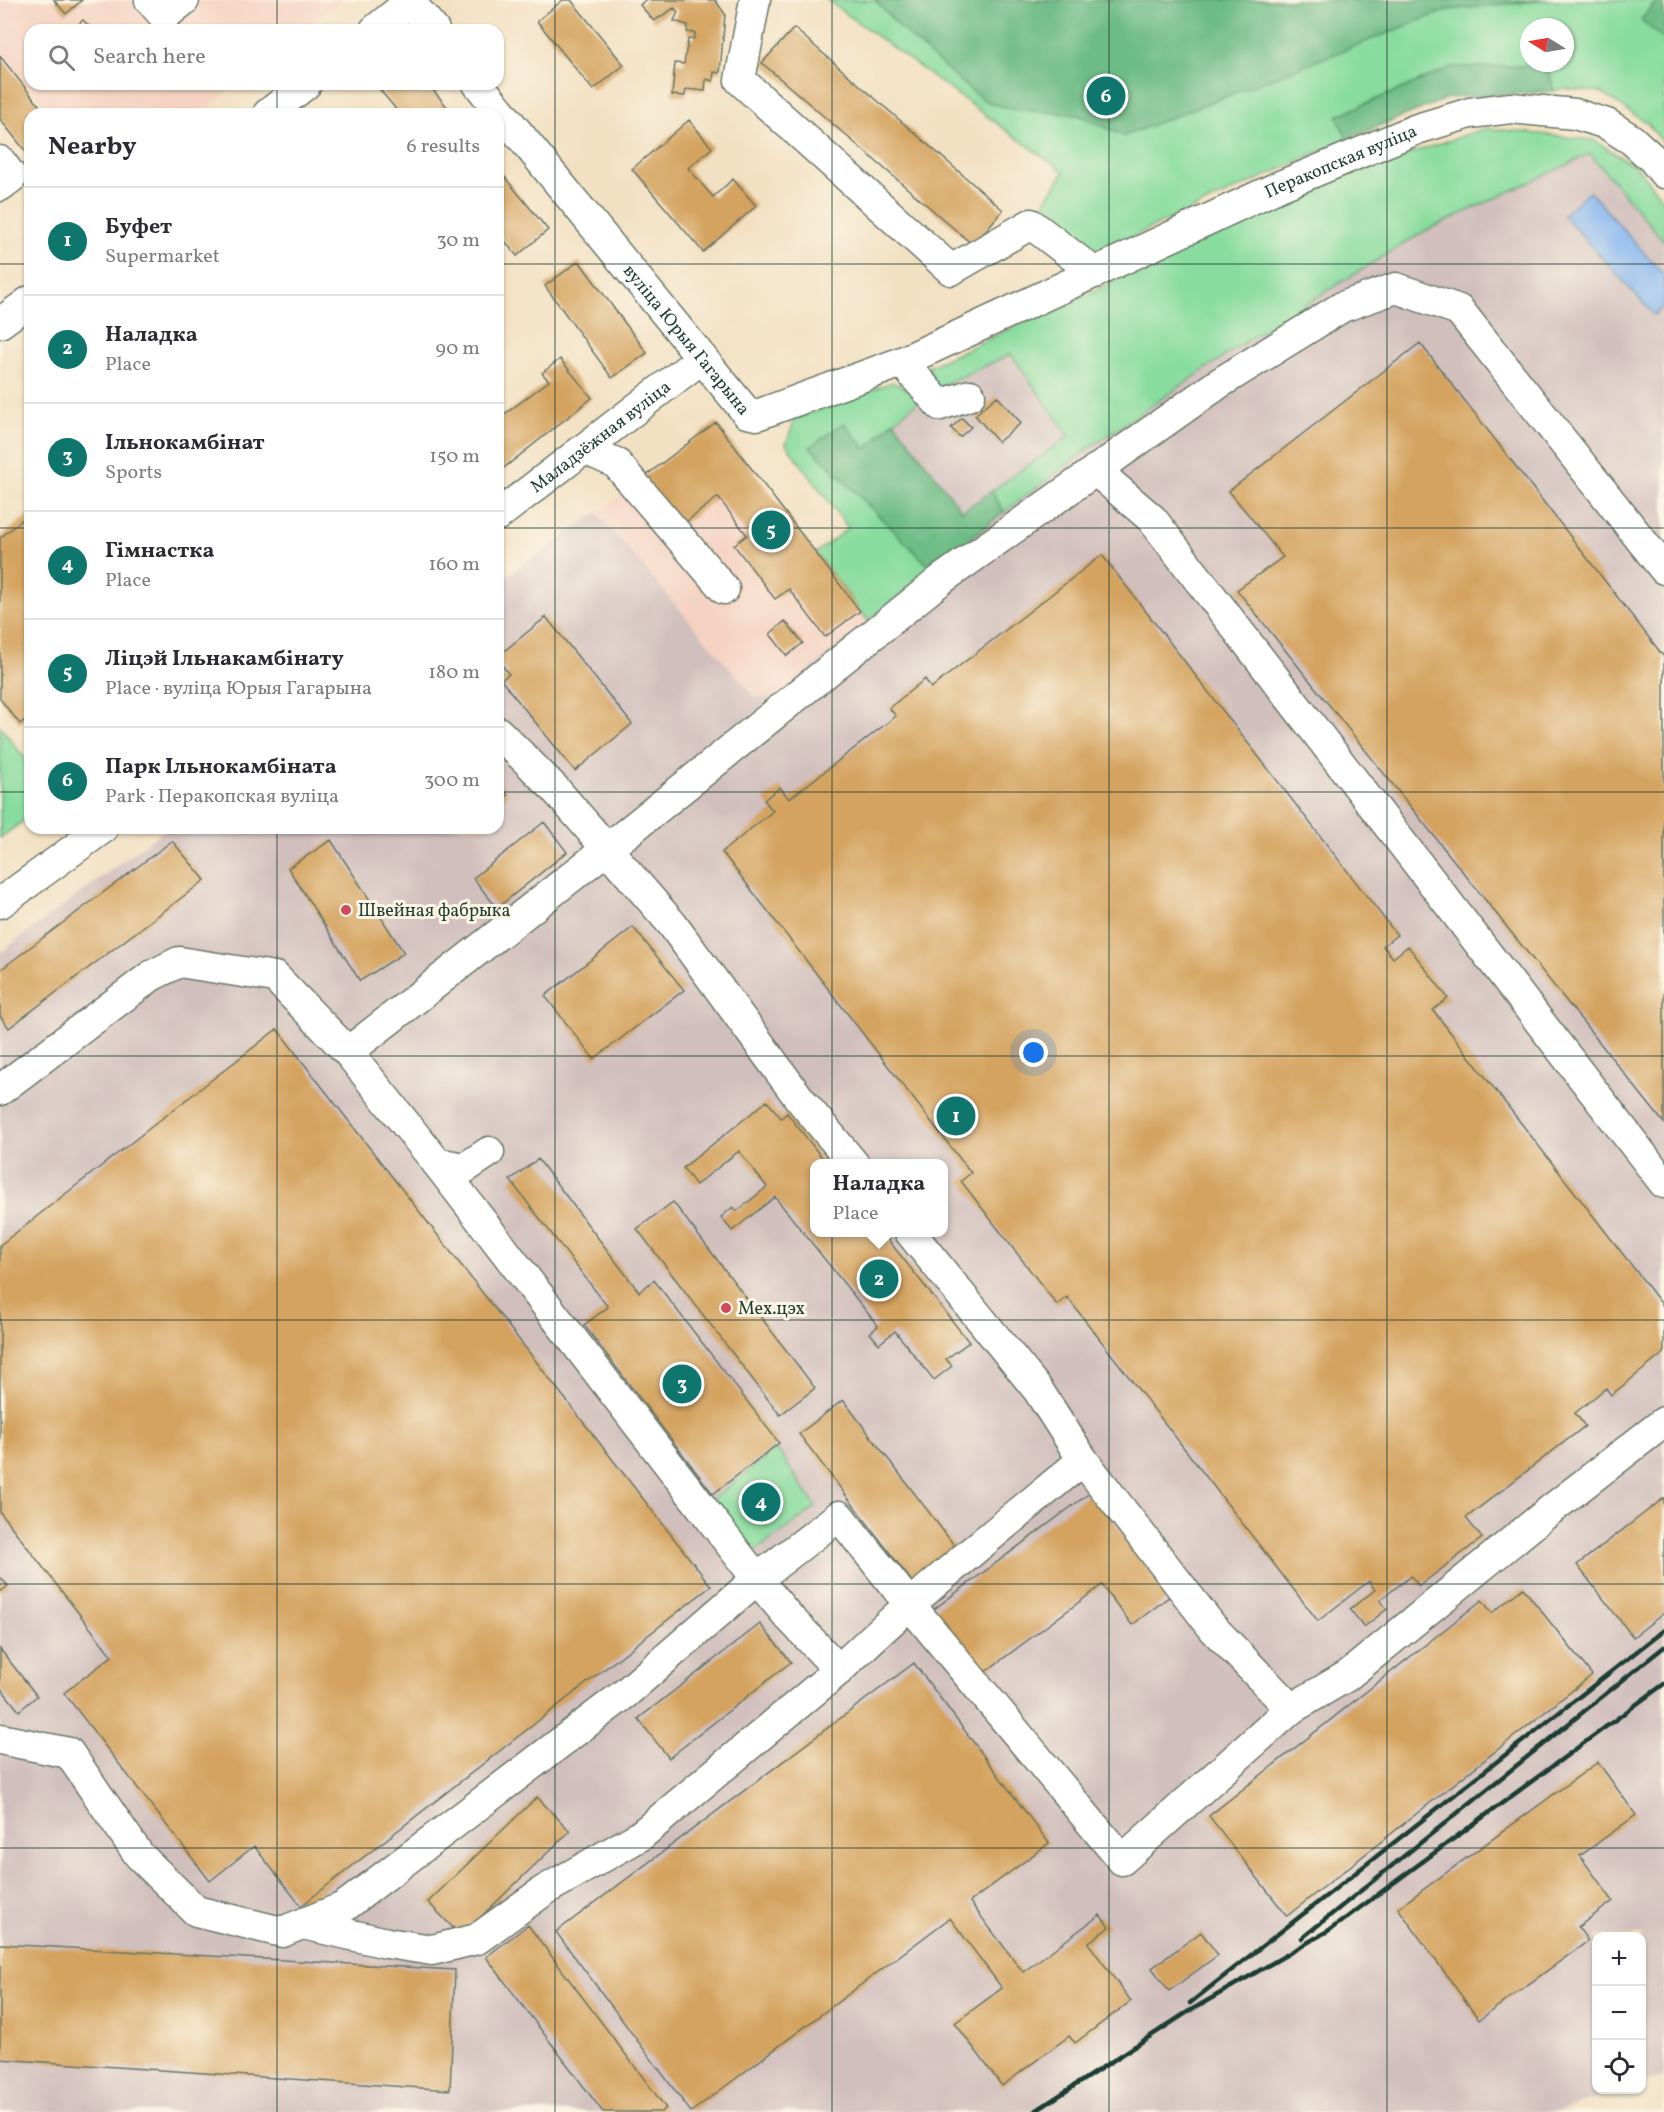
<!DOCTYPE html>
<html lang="en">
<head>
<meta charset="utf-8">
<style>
	body { margin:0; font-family:Vollkorn,serif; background:#f2f2f3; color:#2b2b33 }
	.controls { position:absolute; right:18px; bottom:18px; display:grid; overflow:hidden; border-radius:12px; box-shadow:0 2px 4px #0004 }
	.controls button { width:54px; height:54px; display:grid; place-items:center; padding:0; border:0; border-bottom:2px solid #e1e1e2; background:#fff; color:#2b2b33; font:30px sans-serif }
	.compass { position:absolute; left:1520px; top:18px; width:54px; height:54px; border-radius:50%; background:#fff; box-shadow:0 2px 4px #0004; rotate:281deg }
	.you { position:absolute; left:1034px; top:1053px; width:21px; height:21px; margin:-15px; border:4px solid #fff; border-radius:50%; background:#1a73e8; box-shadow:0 0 0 9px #1a73e833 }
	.badge { display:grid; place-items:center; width:39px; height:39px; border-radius:50%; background:#0f766e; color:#fff; font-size:20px; font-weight:700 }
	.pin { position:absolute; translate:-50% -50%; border:3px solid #fff; box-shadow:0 2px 6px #0006 }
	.popup { position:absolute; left:810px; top:1159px; width:138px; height:78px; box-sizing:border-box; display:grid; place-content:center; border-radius:12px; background:#fff; filter:drop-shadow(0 2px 4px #0005); font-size:20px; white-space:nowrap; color:#7c7c81 }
	.popup b { font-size:22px; color:#2b2b33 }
	.popup::after { content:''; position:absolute; left:50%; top:100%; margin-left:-12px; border:12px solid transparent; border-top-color:#fff }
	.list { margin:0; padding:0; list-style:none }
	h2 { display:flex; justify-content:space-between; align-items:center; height:78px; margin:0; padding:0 24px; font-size:26px }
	h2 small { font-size:20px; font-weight:400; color:#7c7c81 }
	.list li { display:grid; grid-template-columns:39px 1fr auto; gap:18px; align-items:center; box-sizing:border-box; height:108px; padding:0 24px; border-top:2px solid #e1e1e2 }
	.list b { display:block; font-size:22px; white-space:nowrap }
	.list p { margin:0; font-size:20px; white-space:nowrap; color:#7c7c81 }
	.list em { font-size:20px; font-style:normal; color:#7c7c81 }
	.icon { flex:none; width:33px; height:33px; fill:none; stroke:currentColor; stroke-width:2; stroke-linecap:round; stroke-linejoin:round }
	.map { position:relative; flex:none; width:1664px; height:2112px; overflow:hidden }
	.search { position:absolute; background:#fff; box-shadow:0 2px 4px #0004; left:24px; top:24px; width:480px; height:66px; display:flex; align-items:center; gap:15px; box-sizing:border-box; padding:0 21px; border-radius:18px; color:#7c7c81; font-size:22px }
	.panel { position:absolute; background:#fff; box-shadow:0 2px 4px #0004; left:24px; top:108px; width:480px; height:726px; border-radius:18px }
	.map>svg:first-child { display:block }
</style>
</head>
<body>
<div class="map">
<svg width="1664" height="2112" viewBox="0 0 1664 2112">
	<rect width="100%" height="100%" fill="#fcf5e5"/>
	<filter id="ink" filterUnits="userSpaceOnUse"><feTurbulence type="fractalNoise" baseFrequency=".0167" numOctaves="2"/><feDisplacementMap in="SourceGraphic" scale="12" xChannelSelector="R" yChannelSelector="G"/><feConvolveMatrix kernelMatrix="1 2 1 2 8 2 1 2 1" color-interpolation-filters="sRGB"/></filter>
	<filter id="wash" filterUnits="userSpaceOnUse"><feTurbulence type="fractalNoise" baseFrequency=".008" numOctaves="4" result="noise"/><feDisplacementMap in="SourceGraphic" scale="24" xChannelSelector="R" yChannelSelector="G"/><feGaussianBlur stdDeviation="1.35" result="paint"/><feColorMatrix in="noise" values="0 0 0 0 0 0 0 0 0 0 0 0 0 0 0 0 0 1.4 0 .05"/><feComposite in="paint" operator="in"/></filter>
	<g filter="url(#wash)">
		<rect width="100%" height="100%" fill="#f2e0c2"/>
		<!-- built -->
		<path fill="#f5d2c2" d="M0,0H342L304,30H30V84H236L198,114H50L0,51Z
			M716,422L868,621L775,698L755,697L597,513Z"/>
		<!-- industrial -->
		<path fill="#d1bfbd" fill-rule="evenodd" d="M1590,154L1664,241V2076L1642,2083V1936H1596V2090H1623L1556,2112H0V953L167,828H498V582L597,513L755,697L775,698L974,534L1089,448L1259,333L1423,232ZM814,1164H944V1232H814Z
			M1011,354L1070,436L963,511L894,421L935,389Z"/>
		<!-- green -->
		<path fill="#87dc9e" stroke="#538c69" stroke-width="1.5" fill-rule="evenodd" d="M827,0H1658L1641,20L1664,39V144L1648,124L1600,92L1567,89L1554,91L1547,66L1337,116L1347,139L1094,254L1038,212L1064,172ZM1529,27H1565V63H1529Z
			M1486,128L1594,140L1637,167L1664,201V241L1590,154L1423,232L1259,333L1089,448L1004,512L992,491L1069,436L1011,354L935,389L928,367L1338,178Z
			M892,382L924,397L894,421L866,449L932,569L868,621L816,553L848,528L786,444L795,419Z
			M0,726L30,765V816L0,838Z
			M777,1449L816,1507L750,1555L710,1501Z"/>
		<!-- forest -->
		<path fill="#6dbc85" stroke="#467c5c" stroke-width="1.5" d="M875,0H1547L1447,10L1124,136L1078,115L1011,109L989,103L970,90L900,28Z
			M1658,0H1664V39L1641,20Z
			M1547,66L1554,91L1448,98L1347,139L1337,116L1452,67Z
			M894,421L962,511L992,491L1004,512L932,569L810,447L844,423L866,449Z"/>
		<!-- water -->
		<path fill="#85b6f1" stroke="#527a92" stroke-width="1.5" d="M1589,191L1664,275V306L1654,315L1563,215Z"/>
		<g id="blocks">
			<!-- building -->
			<path fill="#d4a35e" d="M54,0H82L66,14Z
				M563,0H571L624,65L593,90L537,21Z
				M645,0H715L725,14L720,73L714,72L713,81L706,79L705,91L686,89L685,96L672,95L675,63L684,64L688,39H694L695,33L687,32L688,25L674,21L678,12L674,8L654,21L640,5Z
				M83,20L93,30H72Z
				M794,28L1003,210L973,245L762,63Z
				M0,56L46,114H30V157L0,119Z
				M387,84H428L453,114H400L380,90Z
				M689,120L712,148L688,168L713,197L733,179L756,206L703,252L632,169Z
				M498,169L548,230L517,256L498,233Z
				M579,261L647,353L612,378L545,286Z
				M1420,343L1664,657V1123L1237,590L1283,557L1229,491Z
				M560,359L592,398L500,471L498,469V419L549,381L542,373Z
				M997,396L1021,423L998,442L975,415Z
				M962,418L971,427L960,437L951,428Z
				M716,422L860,611L825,637L789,589L775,599L734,545L747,535L718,497L681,526L644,477Z
				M30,513V606L27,609L30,612V716L20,724L0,699V538Z
				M1102,555L1397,935L1383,946L1393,958L1408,946L1448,998L1433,1010L1664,1307V1353L1611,1395L1606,1388L1575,1413L1585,1426L1466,1518L1482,1538L1419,1586L1411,1576L1380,1600L1387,1609L1364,1627L1350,1609L1375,1590L1369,1581L1318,1621L1067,1297L1057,1305L961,1181L971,1173L722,852L773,811L764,800L780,787L789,799L896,716L889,708L925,679L931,688Z
				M546,617L632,724L575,771L501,680L509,674L498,660V656Z
				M785,621L803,643L787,656L770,634Z
				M498,782L508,795L498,803Z
				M544,822L567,852L497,908L473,878Z
				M331,840L404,953L360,981L288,868Z
				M172,841L205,880L9,1028L0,1016V970Z
				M633,927L684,990L594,1059L545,996Z
				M277,1029L711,1586L301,1906L254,1846L210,1881L64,1693L112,1656L0,1512V1245Z
				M767,1101L781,1118L787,1113L827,1164H814V1232H882L969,1342L946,1359L952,1366L934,1380L895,1331L879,1344L870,1333L878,1326L775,1197L732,1231L721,1217L733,1207L737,1211L767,1187L739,1151L696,1185L683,1168Z
				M538,1159L639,1292L654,1280L779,1443L713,1494L584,1325L608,1307L510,1180Z
				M673,1202L815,1388L780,1415L637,1229Z
				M843,1400L957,1549L913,1583L799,1434Z
				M1091,1492L1170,1596L1132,1625L1102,1585L981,1675L933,1610Z
				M1664,1498V1613L1633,1637L1577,1565Z
				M0,1577L8,1586L0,1592Z
				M1523,1588L1592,1675L1287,1916L1209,1816L1482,1600L1492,1613Z
				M760,1624L791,1662L669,1758L638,1719Z
				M0,1649L37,1696L19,1711L0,1687Z
				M914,1663L1049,1843L970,1902L1023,1972L1100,1915L1109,1927L1088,1943L1131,2001L1075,2043L1069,2036L1002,2086L955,2023L1002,1988L950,1918L691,2112L556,1932Z
				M1598,1762L1636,1815L1580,1856L1613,1901L1578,1927L1588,1941L1479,2020L1398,1908Z
				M537,1797L570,1831L461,1936L428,1902Z
				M528,1925L666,2108L661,2112H603L486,1957Z
				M1201,1932L1218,1955L1169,1991L1152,1968Z
				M0,1944L455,1970L450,2090L0,2059Z"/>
		</g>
	</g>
	<g filter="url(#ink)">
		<use href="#blocks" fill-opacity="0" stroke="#697666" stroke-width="1.5"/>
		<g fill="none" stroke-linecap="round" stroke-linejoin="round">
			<!-- minor casing -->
			<g stroke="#697666" stroke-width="33">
				<g id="minor">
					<path d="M150,0L164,16L184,0"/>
					<path d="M755,0L740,80L951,270L1031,224L1095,273"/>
					<path d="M410,2L434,30"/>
					<path d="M375,30L412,0"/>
					<path id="s1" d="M478,84L747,413L757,415L902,362L1280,186L1417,129L1470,113L1511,108L1575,114L1607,124L1632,140L1653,159L1664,173"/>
					<path d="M268,114L306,84"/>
					<path d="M0,161L12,177L0,186"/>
					<path d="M0,323L30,301"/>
					<path d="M902,362L940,405L970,395"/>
					<path d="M585,449L616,463L724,589"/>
					<path d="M1095,470L1152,519L1664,1183"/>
					<path id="s2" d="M498,515L702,358"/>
					<path d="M498,732L555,789L672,924L799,1098L854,1164"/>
					<path d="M0,903L103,828"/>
					<path d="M348,1052L607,849L942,579L1218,384L1342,307L1396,288L1459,310L1664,569"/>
					<path d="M0,1090L151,976L179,962L275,977L348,1052L437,1163L465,1168L489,1152"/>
					<path d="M437,1163L757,1579L839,1516L910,1605L1122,1860L1291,1709"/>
					<path d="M1083,1460L1213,1628L1291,1709L1347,1676L1553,1508L1664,1422"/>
					<path d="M0,1739L69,1753L139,1855L196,1911L282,1932L344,1907L627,1692L757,1579L787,1615L839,1670C916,1595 1001,1528 1083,1460L1038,1390L910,1232"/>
					<path d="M303,1924L387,1943L432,1950L477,1939L545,1890L640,1836L839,1670"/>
				</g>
			</g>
			<!-- minor -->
			<use href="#minor" stroke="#fff" stroke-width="30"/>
			<!-- rail -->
			<path stroke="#1f3d34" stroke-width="4.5" d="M1302,1938L1664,1647
				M1190,2003L1664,1630
				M1034,2112L1186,2013L1331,1929L1664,1684"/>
		</g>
	</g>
	<!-- grid -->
	<path fill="none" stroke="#1f3d34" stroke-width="1.5" stroke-opacity="0.55" d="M277,0V30M555,0V2112M832,0V2112M1109,0V2112M1387,0V2112M277,84V114M0,264H30M498,264H1664M0,528H30M498,528H1664M0,792H30M498,792H1664M277,828V2112M0,1056H1664M0,1320H1664M0,1584H1664M0,1848H1664"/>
	<!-- markers -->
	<g fill="#d1495b" stroke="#fcf5e5" stroke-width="2">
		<circle cx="346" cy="910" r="6"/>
		<circle cx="726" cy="1308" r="6"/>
	</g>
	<g text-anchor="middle" stroke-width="6" stroke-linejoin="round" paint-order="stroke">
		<!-- street labels -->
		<g font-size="18" fill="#1f3d34" stroke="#fcf5e5">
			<text dy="6" stroke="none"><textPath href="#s1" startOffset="1072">Перакопская вуліца</textPath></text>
			<text dy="6" stroke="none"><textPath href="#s1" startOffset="330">вуліца Юрыя Гагарына</textPath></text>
			<text dy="6" stroke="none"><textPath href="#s2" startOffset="129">Маладзёжная вуліца</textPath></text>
		</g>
		<!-- poi labels -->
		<g font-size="18" fill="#1f3d34" stroke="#fcf5e5" text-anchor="start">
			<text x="358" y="916">Швейная фабрыка</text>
			<text x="738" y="1314">Мех.цэх</text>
		</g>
	</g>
</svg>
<div class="controls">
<button>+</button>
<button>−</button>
<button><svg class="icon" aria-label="locate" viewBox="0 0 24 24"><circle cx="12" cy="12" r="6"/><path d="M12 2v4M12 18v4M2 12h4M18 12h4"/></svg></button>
</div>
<svg class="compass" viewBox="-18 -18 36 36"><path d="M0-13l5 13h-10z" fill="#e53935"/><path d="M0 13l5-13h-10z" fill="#7c7c81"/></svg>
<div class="you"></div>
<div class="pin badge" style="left:956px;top:1116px">1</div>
<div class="pin badge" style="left:879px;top:1279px">2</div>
<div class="popup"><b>Наладка</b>Place</div>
<div class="pin badge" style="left:682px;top:1384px">3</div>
<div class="pin badge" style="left:761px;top:1502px">4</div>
<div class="pin badge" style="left:771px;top:530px">5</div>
<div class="pin badge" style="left:1106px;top:96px">6</div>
<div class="search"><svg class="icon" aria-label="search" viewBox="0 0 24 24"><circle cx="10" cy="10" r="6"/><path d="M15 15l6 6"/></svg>Search here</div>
<section class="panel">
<h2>Nearby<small>6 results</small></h2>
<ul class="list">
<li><span class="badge">1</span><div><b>Буфет</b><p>Supermarket</p></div><em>30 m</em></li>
<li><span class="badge">2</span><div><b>Наладка</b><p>Place</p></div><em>90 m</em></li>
<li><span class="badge">3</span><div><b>Ільнокамбінат</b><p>Sports</p></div><em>150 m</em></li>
<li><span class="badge">4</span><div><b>Гімнастка</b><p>Place</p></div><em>160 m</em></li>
<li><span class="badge">5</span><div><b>Ліцэй Ільнакамбінату</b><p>Place · вуліца Юрыя Гагарына</p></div><em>180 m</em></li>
<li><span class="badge">6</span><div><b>Парк Ільнокамбіната</b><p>Park · Перакопская вуліца</p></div><em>300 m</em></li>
</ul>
</section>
</div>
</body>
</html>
